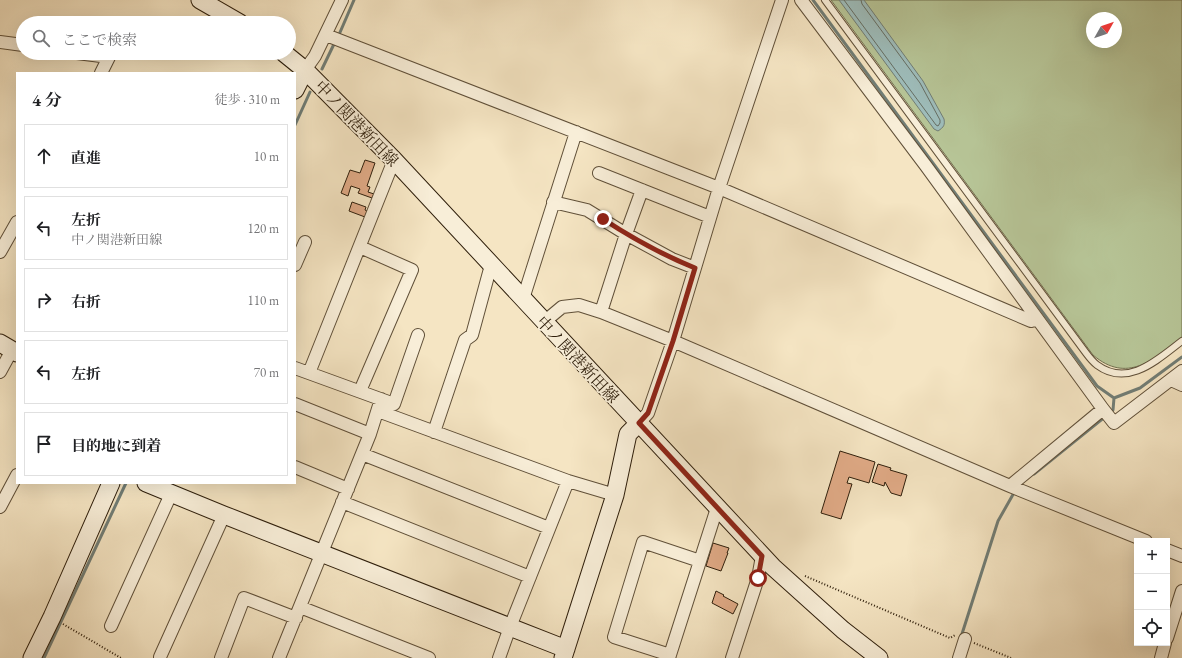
<!DOCTYPE html>
<html lang="ja">
<head>
<meta charset="utf-8">
<style>
	body { margin:0; font-family:"EB Garamond","Noto Serif JP",serif; background:#f6f6f6; color:#202124 }
	.controls { position:absolute; right:12px; bottom:12px; display:grid; overflow:hidden; border-radius:0px; box-shadow:0 4px 16px #0002 }
	.controls button { width:36px; height:36px; display:grid; place-items:center; padding:0; border:0; border-bottom:1px solid #e0e0e0; background:#fff; color:#202124; font:20px sans-serif }
	.compass { position:absolute; left:1086px; top:12px; width:36px; height:36px; border-radius:50%; background:#fff; box-shadow:0 4px 16px #0002; rotate:50deg }
	.stop { position:absolute; width:12px; height:12px; margin:-9px; border:3px solid #8f2418; border-radius:50%; background:#fff }
	.stop.end { background:#8f2418; border-color:#fff; box-shadow:0 1px 4px #0008 }
	.list { margin:0; padding:0; list-style:none }
	h2 { display:flex; justify-content:space-between; align-items:center; height:52px; margin:0; padding:0 16px; font-size:17px }
	h2 small { font-size:13px; font-weight:400; color:#757577 }
	.list li { display:grid; grid-template-columns:26px 1fr auto; gap:12px; align-items:center; box-sizing:border-box; height:64px; margin:0 8px 8px; padding:0 8px; border:1px solid #e0e0e0; border-radius:0px }
	.list b { display:block; font-size:15px; white-space:nowrap }
	.list p { margin:0; font-size:13px; white-space:nowrap; color:#757577 }
	.list em { font-size:13px; font-style:normal; color:#757577 }
	.icon { flex:none; width:22px; height:22px; fill:none; stroke:currentColor; stroke-width:2; stroke-linecap:round; stroke-linejoin:round }
	.map { position:relative; flex:none; width:1182px; height:658px; overflow:hidden }
	.search { position:absolute; background:#fff; box-shadow:0 4px 16px #0002; left:16px; top:16px; width:280px; height:44px; display:flex; align-items:center; gap:10px; box-sizing:border-box; padding:0 14px; border-radius:22px; color:#757577; font-size:15px }
	.panel { position:absolute; background:#fff; box-shadow:0 4px 16px #0002; left:16px; top:72px; width:280px; height:412px; border-radius:0px }
	.map>svg:first-child { display:block }
</style>
</head>
<body>
<div class="map">
<svg width="1182" height="658" viewBox="0 0 1182 658">
	<rect width="100%" height="100%" fill="#f5e5c3"/>
	<filter id="stains"><feTurbulence type="fractalNoise" baseFrequency=".005" numOctaves="4"/><feColorMatrix values="0 0 0 0 .2 0 0 0 0 .09 0 0 0 0 .02 0 0 0 .5 -.17"/></filter>
	<radialGradient id="worn" r=".72"><stop offset=".6" stop-color="#630" stop-opacity="0"/><stop offset="1" stop-color="#630" stop-opacity=".3"/></radialGradient>
	<!-- green -->
	<path fill="#b7c597" stroke="#727251" fill-rule="evenodd" d="M831,0H1182V338C1153,360 1127,384 1093,355ZM1092,18H1116V42H1092Z"/>
	<!-- water -->
	<path fill="#9ebdbb" stroke="#717d75" d="M839,0H864L923,81L944,119C945,125 944,127 938,131L934,129Z"/>
	<g fill="none" stroke-linecap="round" stroke-linejoin="round">
		<!-- shore -->
		<path stroke="#666e63" stroke-width="1" d="M844,0L936,125L938,126L940,123V120L920,83L862,4L861,0"/>
		<!-- stream -->
		<path stroke="#717d75" stroke-width="3" d="M813,0L1097,386L1114,398
			M338,37L354,0
			M322,69L335,42
			M295,125L310,92
			M1114,398L1140,388L1182,357
			M1110,413L1113,410L1114,398
			M1034,474L1106,416
			M961,637L998,521L1015,491
			M44,658L126,483"/>
	</g>
	<!-- building -->
	<path fill="#e0aa86" stroke="#2e1e0b" d="M365,160L375,163L367,186L370,187L368,192L374,194L372,198L358,193L360,189L351,186L348,196L341,193L350,170L360,173Z
		M352,202L366,207L365,210L367,211L365,217L349,211Z
		M840,451L875,462L869,483L849,477L847,483L852,484L841,519L821,513Z
		M878,464L891,468L890,470L907,475L901,496L891,493L885,482L884,486L872,482Z
		M713,543L729,548L727,553H728L721,571L706,566Z
		M716,591L724,595L723,596L738,604L733,614L712,603Z"/>
	<g fill="none" stroke-linecap="round" stroke-linejoin="round">
		<!-- lane casing -->
		<g stroke="#605039" stroke-width="8">
			<path id="lane" d="M825,0L1086,353C1089,357 1093,362 1097,365C1128,388 1157,360 1182,341"/>
		</g>
		<!-- street casing -->
		<g stroke="#605039" stroke-width="14">
			<path id="street" d="M801,0L926,166L1103,409L1114,423L1182,371
				M326,35L719,188L1031,321L1037,319
				M0,42L23,45
				M77,53L109,57L101,73
				M305,70L315,56L342,0
				M599,173L710,217
				M553,202L587,210L626,234L672,259L695,268
				M360,247L412,270L360,391
				M0,252L17,222
				M295,265L305,242
				M523,299L576,132
				M601,312L626,234L642,190
				M544,322L562,307L579,305L601,312L673,341L1010,486L1146,541
				M295,368L394,404L418,335
				M0,372L12,350
				M309,373L394,160
				M1171,380L1182,385
				M295,404L370,434
				M378,411L568,481L615,495
				M639,423L648,413L673,341L719,188L782,0
				M434,432L465,340L472,335L491,265
				M362,454L549,528
				M295,467L348,489
				M1010,486L1103,409
				M342,502L530,577
				M0,507L17,475
				M1167,550L1182,556
				M300,607L429,658
				M111,626L171,494
				M1167,638L1182,591
				M670,655L614,637L643,542L700,561
				M160,657L224,515
				M221,658L244,598L296,618
				M279,658L370,434L381,399
				M499,658L510,627L568,481
				M669,658L717,508
				M732,658L758,578L762,556
				M959,658L965,639
				M1161,658L1165,643"/>
		</g>
		<!-- secondary casing -->
		<g stroke="#2e1e0b" stroke-width="19">
			<path id="secondary" d="M200,0L240,23
				M284,53L305,70L394,160L773,567L843,630L879,658
				M295,90L305,70
				M0,343L17,353
				M146,483L224,515L566,649
				M32,658L52,617L111,483
				M563,658L615,495L628,434L639,423"/>
		</g>
		<!-- path -->
		<path stroke="#2e1e0b" stroke-width="2" stroke-dasharray="1 2" stroke-linecap="butt" d="M805,576L950,638L955,635
			M63,624L121,658
			M974,643L1011,658"/>
		<!-- lane -->
		<use href="#lane" stroke="#f8eed8" stroke-width="6"/>
		<!-- street -->
		<use href="#street" stroke="#f8eed8" stroke-width="12"/>
		<!-- secondary -->
		<use href="#secondary" stroke="#f8eed8" stroke-width="17"/>
	</g>
	<g fill="none" stroke-linecap="round" stroke-linejoin="round">
		<!-- route -->
		<path stroke="#8f2418" stroke-width="5" d="M603,219C632,238 663,255 695,268L673,341L648,413L639,423L762,556L758,578"/>
	</g>
	<g text-anchor="middle" stroke-width="3.5" stroke-linejoin="round" paint-order="stroke">
		<!-- street labels -->
		<g font-size="16" fill="#2e1e0b" stroke="#f8eed8">
			<text transform="translate(357 123) rotate(46)" y="6">中ノ関港新田線</text>
			<text transform="translate(578 359) rotate(47)" y="6">中ノ関港新田線</text>
		</g>
	</g>
	<rect width="100%" height="100%" filter="url(#stains)"/>
	<rect width="100%" height="100%" fill="url(#worn)"/>
</svg>
<div class="controls">
<button>+</button>
<button>−</button>
<button><svg class="icon" aria-label="locate" viewBox="0 0 24 24"><circle cx="12" cy="12" r="6"/><path d="M12 2v4M12 18v4M2 12h4M18 12h4"/></svg></button>
</div>
<svg class="compass" viewBox="-18 -18 36 36"><path d="M0-13l5 13h-10z" fill="#e53935"/><path d="M0 13l5-13h-10z" fill="#757577"/></svg>
<div class="stop" style="left:758px;top:578px"></div>
<div class="stop end" style="left:603px;top:219px"></div>
<div class="search"><svg class="icon" aria-label="search" viewBox="0 0 24 24"><circle cx="10" cy="10" r="6"/><path d="M15 15l6 6"/></svg>ここで検索</div>
<section class="panel">
<h2>4 分<small>徒歩 · 310 m</small></h2>
<ul class="list">
<li><svg class="icon" aria-label="ahead" viewBox="0 0 24 24"><path d="M12 20V5M6 11l6-6 6 6"/></svg><div><b>直進</b></div><em>10 m</em></li>
<li><svg class="icon" aria-label="left" viewBox="0 0 24 24"><path d="M17 20v-9H6M10 6l-5 5 5 5"/></svg><div><b>左折</b><p>中ノ関港新田線</p></div><em>120 m</em></li>
<li><svg class="icon" aria-label="right" viewBox="0 0 24 24"><path d="M7 20v-9h11M14 6l5 5-5 5"/></svg><div><b>右折</b></div><em>110 m</em></li>
<li><svg class="icon" aria-label="left" viewBox="0 0 24 24"><path d="M17 20v-9H6M10 6l-5 5 5 5"/></svg><div><b>左折</b></div><em>70 m</em></li>
<li><svg class="icon" aria-label="arrive" viewBox="0 0 24 24"><path d="M6 21V4h12l-3 4 3 4H6"/></svg><div><b>目的地に到着</b></div></li>
</ul>
</section>
</div>
</body>
</html>
